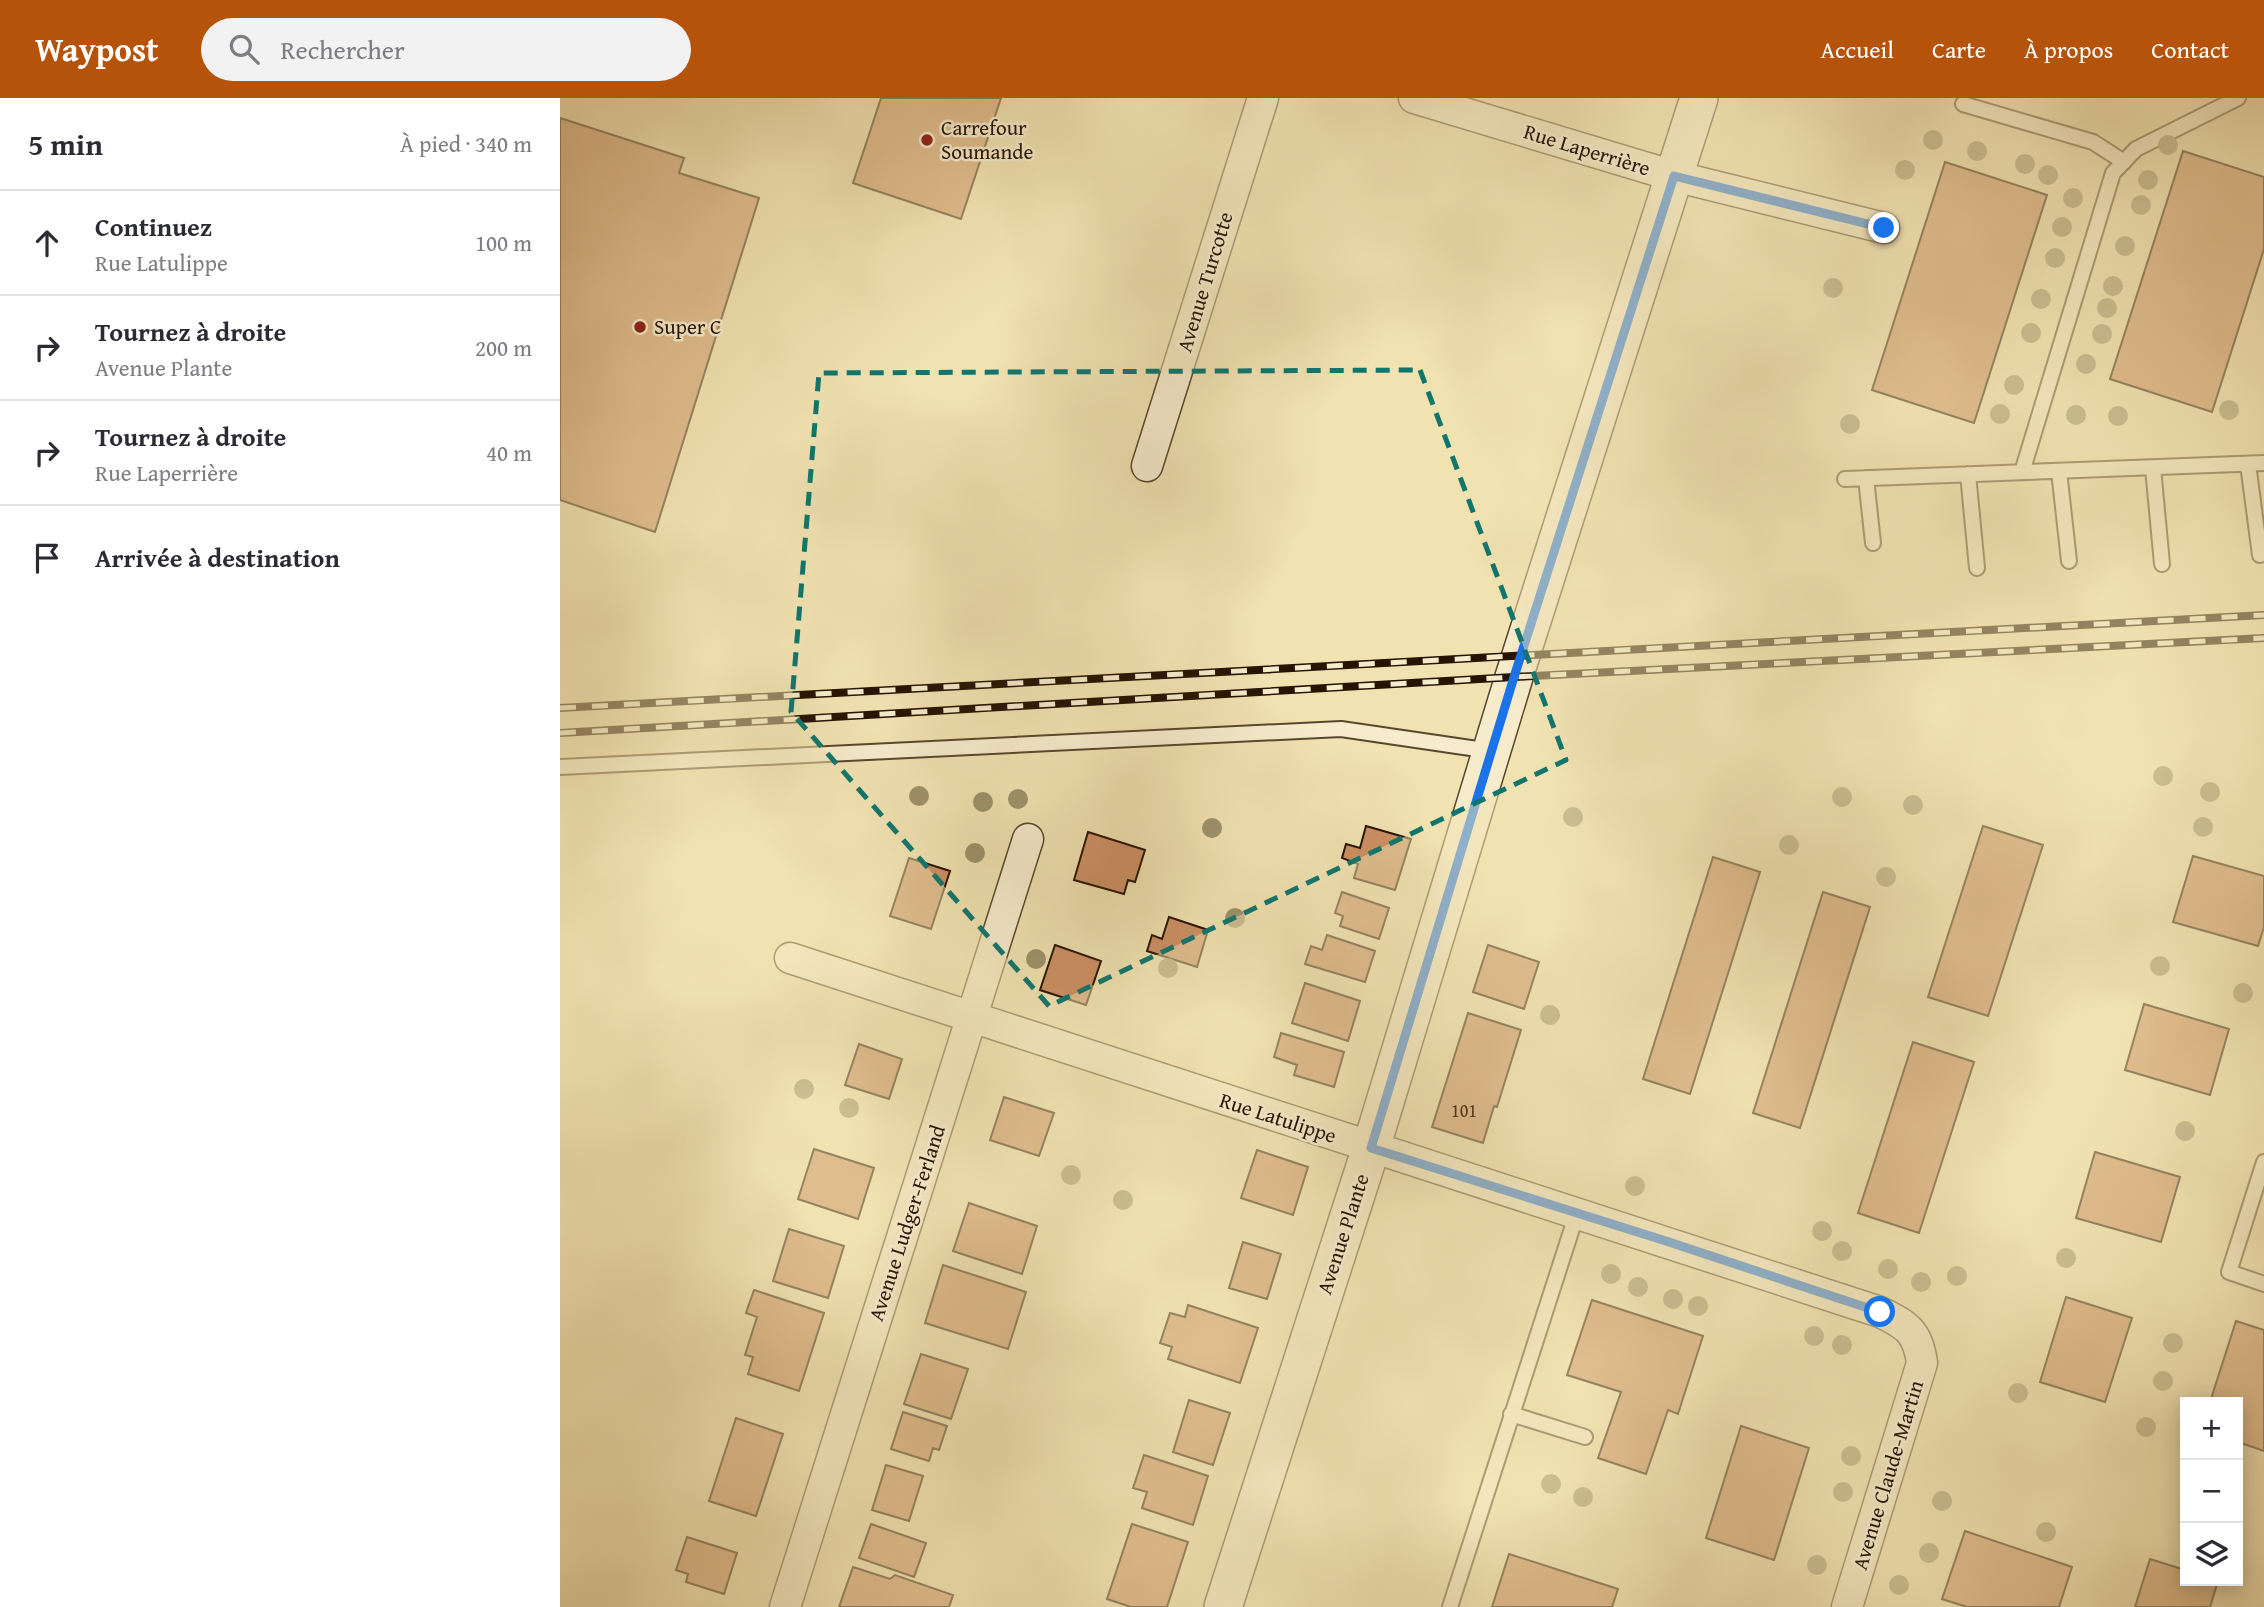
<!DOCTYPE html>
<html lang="fr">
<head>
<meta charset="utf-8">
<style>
	body { margin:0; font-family:"Gentium Book Plus",serif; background:#f2f2f3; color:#2b2b33 }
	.controls { position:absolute; right:21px; bottom:21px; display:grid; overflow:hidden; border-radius:0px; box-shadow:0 4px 18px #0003 }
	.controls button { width:63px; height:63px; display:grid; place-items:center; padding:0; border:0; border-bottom:2px solid #e1e1e2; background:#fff; color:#2b2b33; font:35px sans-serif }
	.stop { position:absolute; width:21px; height:21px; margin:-16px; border:5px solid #1a73e8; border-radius:50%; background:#fff }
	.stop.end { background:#1a73e8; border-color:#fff; box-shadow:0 2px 7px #0008 }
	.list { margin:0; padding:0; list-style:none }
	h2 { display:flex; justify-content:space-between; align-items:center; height:91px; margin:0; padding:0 28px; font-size:30px }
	h2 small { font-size:23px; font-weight:400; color:#7c7c81 }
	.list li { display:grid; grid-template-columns:46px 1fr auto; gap:21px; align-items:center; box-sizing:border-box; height:105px; padding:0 28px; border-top:2px solid #e1e1e2 }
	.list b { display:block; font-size:26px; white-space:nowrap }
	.list p { margin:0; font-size:23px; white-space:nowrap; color:#7c7c81 }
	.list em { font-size:23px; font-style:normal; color:#7c7c81 }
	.icon { flex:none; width:38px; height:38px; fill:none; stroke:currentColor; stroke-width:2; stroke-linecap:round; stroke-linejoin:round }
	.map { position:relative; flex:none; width:1704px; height:1509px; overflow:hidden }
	header { display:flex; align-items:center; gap:42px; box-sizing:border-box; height:98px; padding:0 35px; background:#b45309; color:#fff }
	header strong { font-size:33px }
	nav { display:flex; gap:38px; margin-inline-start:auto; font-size:24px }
	.search { width:490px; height:63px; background:#f2f2f3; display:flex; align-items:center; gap:18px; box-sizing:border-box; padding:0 24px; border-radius:38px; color:#7c7c81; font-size:26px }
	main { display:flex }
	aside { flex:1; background:#fff }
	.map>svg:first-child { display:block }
</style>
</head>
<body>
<header>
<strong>Waypost</strong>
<div class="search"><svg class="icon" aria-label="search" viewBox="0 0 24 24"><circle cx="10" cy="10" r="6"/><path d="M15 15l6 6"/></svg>Rechercher</div>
<nav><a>Accueil</a><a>Carte</a><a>À propos</a><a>Contact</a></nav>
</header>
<main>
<aside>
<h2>5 min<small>À pied · 340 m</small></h2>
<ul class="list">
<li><svg class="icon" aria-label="ahead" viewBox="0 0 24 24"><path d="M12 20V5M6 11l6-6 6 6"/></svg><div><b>Continuez</b><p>Rue Latulippe</p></div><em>100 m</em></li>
<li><svg class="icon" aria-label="right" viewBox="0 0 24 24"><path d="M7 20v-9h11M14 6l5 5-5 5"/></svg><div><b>Tournez à droite</b><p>Avenue Plante</p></div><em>200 m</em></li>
<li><svg class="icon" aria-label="right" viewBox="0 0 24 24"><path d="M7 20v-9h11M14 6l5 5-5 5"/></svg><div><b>Tournez à droite</b><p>Rue Laperrière</p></div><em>40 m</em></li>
<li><svg class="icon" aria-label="arrive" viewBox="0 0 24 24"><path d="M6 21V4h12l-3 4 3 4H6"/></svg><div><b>Arrivée à destination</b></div></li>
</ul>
</aside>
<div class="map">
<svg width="1704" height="1509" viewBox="0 0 1704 1509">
	<rect width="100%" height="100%" fill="#f1e2b1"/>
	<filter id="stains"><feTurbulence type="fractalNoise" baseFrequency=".00286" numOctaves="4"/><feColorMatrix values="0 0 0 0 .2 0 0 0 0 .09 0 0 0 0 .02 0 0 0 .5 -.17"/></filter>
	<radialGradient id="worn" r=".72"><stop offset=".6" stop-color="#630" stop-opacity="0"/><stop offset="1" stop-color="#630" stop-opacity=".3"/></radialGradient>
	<!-- building -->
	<path fill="#cc9064" stroke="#261301" stroke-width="2" d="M321,0H441L401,121L293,85Z
		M0,20L124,60L119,75L199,100L95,434L0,402Z
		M1623,53L1704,79V151L1652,314L1550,281Z
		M1385,64L1487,97L1414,325L1312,292Z
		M806,728L851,741L835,792L794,780L798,766L782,760L786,746L800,750Z
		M1423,728L1483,747L1428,918L1368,899Z
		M528,734L585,752L575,784L568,782L564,796L514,782Z
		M1633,758L1704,778V829L1698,848L1613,824Z
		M1153,759L1200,774L1130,996L1083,981Z
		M349,760L390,773L371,831L330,818Z
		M782,794L829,810L819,841L780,828L783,818L775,815Z
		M1263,794L1310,809L1240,1030L1193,1015Z
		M609,819L648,832L637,869L587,853L592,837L602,841Z
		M767,837L815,853L805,884L745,866L751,848L762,852Z
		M495,847L541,863L526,907L480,892Z
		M928,847L979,864L964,911L913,894Z
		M745,885L800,903L788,943L732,925Z
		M1584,906L1669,931L1650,997L1565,972Z
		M908,915L961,932L937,1009L934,1008L923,1045L872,1029Z
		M721,935L784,954L774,989L734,977L737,967L714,959Z
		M1353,944L1414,964L1359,1135L1298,1115Z
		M299,946L342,961L329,1001L285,987Z
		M444,999L494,1015L479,1058L430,1042Z
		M254,1051L314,1070L298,1121L238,1101Z
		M697,1052L748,1069L733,1117L681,1100Z
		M1535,1054L1620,1079L1601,1144L1516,1120Z
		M409,1105L477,1128L462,1176L393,1153Z
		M229,1131L284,1148L268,1200L213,1183Z
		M683,1144L721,1156L707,1201L669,1190Z
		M383,1167L466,1194L448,1251L365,1225Z
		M194,1192L264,1215L239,1293L188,1276L193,1259L185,1257L197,1219L186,1215Z
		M1506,1199L1572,1220L1545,1304L1480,1284Z
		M1032,1202L1143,1238L1118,1316L1108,1312L1086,1376L1038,1360L1061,1294L1007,1277Z
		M628,1207L698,1230L680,1285L608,1261L612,1249L600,1245L610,1215L625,1219Z
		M1676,1223L1704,1232V1353L1678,1344V1304H1650Z
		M361,1256L408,1271L391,1321L344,1306Z
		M629,1302L670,1315L653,1367L613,1354Z
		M343,1314L387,1328L379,1352L373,1350L369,1363L331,1351Z
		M176,1320L223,1336L196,1418L149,1403Z
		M1181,1328L1249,1350L1214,1462L1146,1440Z
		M584,1357L648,1378L633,1427L582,1410L587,1394L573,1390Z
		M326,1367L363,1378L349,1423L312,1412Z
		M311,1426L366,1445L354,1479L299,1460Z
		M572,1426L628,1444L607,1509H571L547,1501Z
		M1405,1433L1512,1469L1499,1509H1407L1382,1501Z
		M127,1439L177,1455L164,1496L126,1484L128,1476L116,1472Z
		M949,1456L1058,1491L1052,1509H932Z
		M1590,1461L1625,1472V1483H1658L1650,1509H1575Z
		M293,1469L330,1481L335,1477L393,1497L389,1509H279Z"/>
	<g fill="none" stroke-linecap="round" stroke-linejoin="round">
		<!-- service casing -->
		<g stroke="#59472d" stroke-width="18">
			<path id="service" d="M1403,6L1533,44L1564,64
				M1688,366L1700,457
				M1593,370L1602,466
				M1499,373L1509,463
				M1462,374L1553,75L1576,51L1678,0
				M1408,376L1417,470
				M1306,380L1313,445
				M1285,381L1704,365
				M0,669L781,631L931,653
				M1704,1064L1669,1174L1704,1186
				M951,1316L1025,1339
				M890,1509L1017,1115"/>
		</g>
		<!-- minor casing -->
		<g stroke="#59472d" stroke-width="33">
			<path id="minor" d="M854,0L1114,78L1324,130
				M587,368L703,0
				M230,860C593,980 958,1093 1320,1214C1347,1227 1358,1234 1362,1265L1287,1509
				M225,1509L468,741"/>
		</g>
		<!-- tertiary casing -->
		<g stroke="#59472d" stroke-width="40">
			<path id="tertiary" d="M663,1509L811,1050L954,579L1139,0"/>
		</g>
		<!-- service -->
		<use href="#service" stroke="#f6eccc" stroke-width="14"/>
		<!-- minor -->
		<use href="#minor" stroke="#f6eccc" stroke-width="30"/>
		<!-- tertiary -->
		<use href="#tertiary" stroke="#f6eccc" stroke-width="37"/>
		<!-- rail casing -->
		<g stroke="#261301" stroke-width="8">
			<path id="rail" d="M0,610L1704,517
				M0,635L954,579L1704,540"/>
		</g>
		<!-- rail -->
		<use href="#rail" stroke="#f6eccc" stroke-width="5" stroke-dasharray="16" stroke-linecap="butt"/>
	</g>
	<!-- trees -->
	<g fill="#9d926b">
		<circle cx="1373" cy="42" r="10"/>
		<circle cx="1608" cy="47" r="10"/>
		<circle cx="1417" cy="53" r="10"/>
		<circle cx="1465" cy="66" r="10"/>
		<circle cx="1345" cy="72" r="10"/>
		<circle cx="1488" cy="77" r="10"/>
		<circle cx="1588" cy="82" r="10"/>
		<circle cx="1513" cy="100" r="10"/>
		<circle cx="1581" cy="107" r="10"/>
		<circle cx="1502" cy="129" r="10"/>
		<circle cx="1565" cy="148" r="10"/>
		<circle cx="1495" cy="160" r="10"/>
		<circle cx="1553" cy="188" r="10"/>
		<circle cx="1273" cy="190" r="10"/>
		<circle cx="1481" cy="201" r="10"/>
		<circle cx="1547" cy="210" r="10"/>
		<circle cx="1471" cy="235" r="10"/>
		<circle cx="1542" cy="236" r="10"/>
		<circle cx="1526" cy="266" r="10"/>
		<circle cx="1454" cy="287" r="10"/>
		<circle cx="1669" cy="312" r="10"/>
		<circle cx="1440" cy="316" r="10"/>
		<circle cx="1516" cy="317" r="10"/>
		<circle cx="1558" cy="318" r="10"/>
		<circle cx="1290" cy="326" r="10"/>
		<circle cx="1603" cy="678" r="10"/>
		<circle cx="1650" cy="694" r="10"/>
		<circle cx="359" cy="698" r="10"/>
		<circle cx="1282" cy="699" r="10"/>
		<circle cx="458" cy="701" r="10"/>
		<circle cx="423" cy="704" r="10"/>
		<circle cx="1353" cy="707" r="10"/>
		<circle cx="1013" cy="719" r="10"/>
		<circle cx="1643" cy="729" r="10"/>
		<circle cx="652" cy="730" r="10"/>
		<circle cx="1229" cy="747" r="10"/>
		<circle cx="415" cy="755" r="10"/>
		<circle cx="1326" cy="779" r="10"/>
		<circle cx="675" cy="820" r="10"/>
		<circle cx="476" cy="861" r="10"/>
		<circle cx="1600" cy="868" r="10"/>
		<circle cx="608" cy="870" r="10"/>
		<circle cx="1683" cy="895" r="10"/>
		<circle cx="990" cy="917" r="10"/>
		<circle cx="244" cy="991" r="10"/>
		<circle cx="289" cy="1010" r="10"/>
		<circle cx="1625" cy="1033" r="10"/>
		<circle cx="511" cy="1077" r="10"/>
		<circle cx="1075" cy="1088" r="10"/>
		<circle cx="563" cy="1102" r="10"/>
		<circle cx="1262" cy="1133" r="10"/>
		<circle cx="1282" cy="1153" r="10"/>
		<circle cx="1506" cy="1160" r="10"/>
		<circle cx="1328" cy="1171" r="10"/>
		<circle cx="1051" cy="1176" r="10"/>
		<circle cx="1397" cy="1178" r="10"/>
		<circle cx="1361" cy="1184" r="10"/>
		<circle cx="1078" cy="1189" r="10"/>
		<circle cx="1113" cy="1201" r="10"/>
		<circle cx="1138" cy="1208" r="10"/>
		<circle cx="1254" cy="1238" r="10"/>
		<circle cx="1613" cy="1245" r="10"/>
		<circle cx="1282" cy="1247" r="10"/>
		<circle cx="1603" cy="1283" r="10"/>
		<circle cx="1458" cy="1295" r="10"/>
		<circle cx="1586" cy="1329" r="10"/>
		<circle cx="1291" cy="1358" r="10"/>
		<circle cx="991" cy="1386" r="10"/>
		<circle cx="1283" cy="1394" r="10"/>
		<circle cx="1023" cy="1399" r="10"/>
		<circle cx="1382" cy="1403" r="10"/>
		<circle cx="1486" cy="1434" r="10"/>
		<circle cx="1369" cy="1455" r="10"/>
		<circle cx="1257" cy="1467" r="10"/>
		<circle cx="1339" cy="1487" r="10"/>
	</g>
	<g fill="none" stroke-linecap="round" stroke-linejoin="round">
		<!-- route -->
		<path stroke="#1a73e8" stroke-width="9" d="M1320,1214L1109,1144L811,1050L954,579L1114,78L1324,130"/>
	</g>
	<!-- marked area -->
	<path d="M0 0H1704V1509H0ZM860,272L1006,662L489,908L231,614L259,275Z" fill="#f1e2b1" fill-opacity=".55" fill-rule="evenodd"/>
	<path fill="none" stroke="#0f766e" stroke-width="5" stroke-dasharray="14 9" stroke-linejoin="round" d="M860,272L1006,662L489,908L231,614L259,275Z"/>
	<!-- markers -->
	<g fill="#8f2418" stroke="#f6eccc" stroke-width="2.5">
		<circle cx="367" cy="42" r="7"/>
		<circle cx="80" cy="229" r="7"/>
	</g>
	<g text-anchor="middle" stroke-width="5" stroke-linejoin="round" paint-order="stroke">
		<!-- number labels -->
		<g font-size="18" fill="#50321a">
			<text x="904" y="1019">101</text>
		</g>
		<!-- poi labels -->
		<g font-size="21" fill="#261301" stroke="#f6eccc" text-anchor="start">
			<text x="381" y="37">Carrefour<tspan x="381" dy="24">Soumande</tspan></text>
			<text x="94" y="236">Super C</text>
		</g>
		<!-- street labels -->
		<g font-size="21" fill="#261301" stroke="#f6eccc">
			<text transform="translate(1027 52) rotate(17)" y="7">Rue Laperrière</text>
			<text transform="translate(645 184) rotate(-73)" y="7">Avenue Turcotte</text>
			<text transform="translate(718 1020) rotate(18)" y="7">Rue Latulippe</text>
			<text transform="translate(347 1125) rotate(-72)" y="7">Avenue Ludger-Ferland</text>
			<text transform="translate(783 1136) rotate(-72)" y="7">Avenue Plante</text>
			<text transform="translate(1328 1377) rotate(-73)" y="7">Avenue Claude-Martin</text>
		</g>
	</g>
	<rect width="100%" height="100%" filter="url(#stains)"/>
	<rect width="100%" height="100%" fill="url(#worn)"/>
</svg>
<div class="controls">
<button>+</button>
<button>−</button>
<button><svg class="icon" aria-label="layers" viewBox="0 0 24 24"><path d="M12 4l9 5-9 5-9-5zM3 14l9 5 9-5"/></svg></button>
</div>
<div class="stop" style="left:1320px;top:1214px"></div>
<div class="stop end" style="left:1324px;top:130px"></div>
</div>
</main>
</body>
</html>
